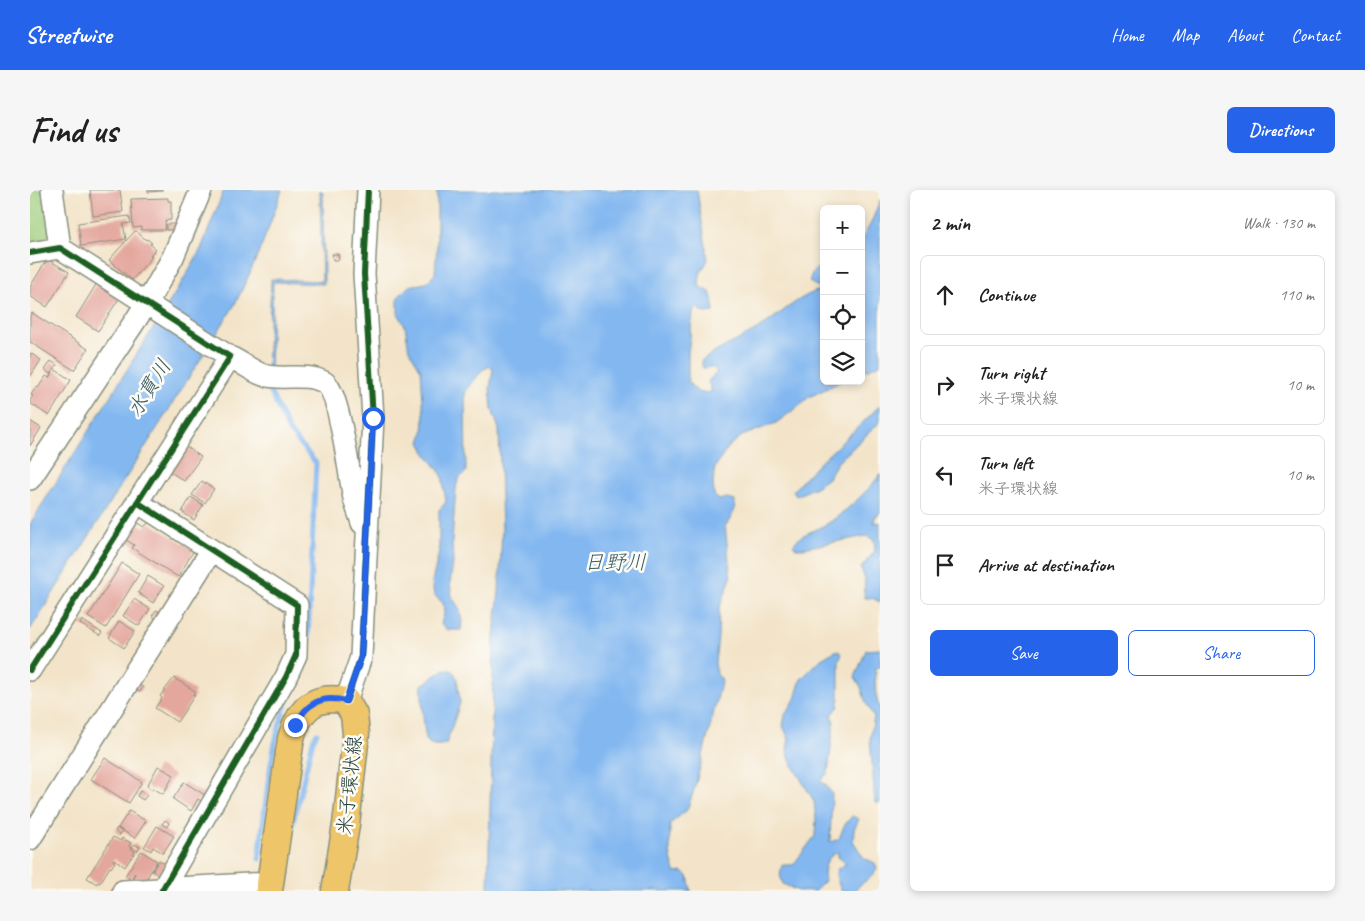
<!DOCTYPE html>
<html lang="en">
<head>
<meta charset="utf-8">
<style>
	body { margin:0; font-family:Caveat,"Klee One",sans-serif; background:#f6f6f6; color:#222 }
	.controls { position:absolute; right:15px; top:15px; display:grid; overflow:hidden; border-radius:8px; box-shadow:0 2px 8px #0003 }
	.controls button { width:45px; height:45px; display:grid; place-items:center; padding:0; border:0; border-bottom:1px solid #e0e0e0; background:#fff; color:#222; font:25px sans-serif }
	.stop { position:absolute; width:15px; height:15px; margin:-11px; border:4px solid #2563eb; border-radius:50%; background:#fff }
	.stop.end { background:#2563eb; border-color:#fff; box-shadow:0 1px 5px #0008 }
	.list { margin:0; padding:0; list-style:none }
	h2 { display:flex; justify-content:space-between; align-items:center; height:65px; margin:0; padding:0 20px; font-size:21px }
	h2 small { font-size:16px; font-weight:400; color:#767676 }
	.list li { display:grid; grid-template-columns:32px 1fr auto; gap:15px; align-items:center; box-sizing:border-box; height:80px; margin:0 10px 10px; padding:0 10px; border:1px solid #e0e0e0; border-radius:8px }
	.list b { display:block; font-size:19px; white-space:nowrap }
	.list p { margin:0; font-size:16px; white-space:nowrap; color:#767676 }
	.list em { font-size:16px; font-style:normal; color:#767676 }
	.actions { display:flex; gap:10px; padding:15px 20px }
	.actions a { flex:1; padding:11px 0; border:1px solid #2563eb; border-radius:8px; text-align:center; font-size:18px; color:#2563eb }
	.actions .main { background:#2563eb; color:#fff }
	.icon { flex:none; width:28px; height:28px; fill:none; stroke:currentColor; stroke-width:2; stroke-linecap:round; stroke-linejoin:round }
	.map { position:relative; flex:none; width:850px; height:701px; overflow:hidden; border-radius:8px }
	header { display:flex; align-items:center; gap:30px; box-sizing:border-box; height:70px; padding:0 25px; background:#2563eb; color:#fff }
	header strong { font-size:24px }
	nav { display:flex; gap:28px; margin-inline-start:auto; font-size:18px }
	.intro { display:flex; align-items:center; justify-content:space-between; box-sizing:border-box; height:120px; padding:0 30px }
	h1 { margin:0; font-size:35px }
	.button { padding:12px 22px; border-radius:8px; background:#2563eb; color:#fff; font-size:18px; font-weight:700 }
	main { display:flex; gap:30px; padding:0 30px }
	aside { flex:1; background:#fff; border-radius:8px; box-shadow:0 2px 8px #0003 }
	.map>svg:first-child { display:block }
</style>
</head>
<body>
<header>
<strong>Streetwise</strong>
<nav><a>Home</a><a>Map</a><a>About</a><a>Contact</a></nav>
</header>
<div class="intro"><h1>Find us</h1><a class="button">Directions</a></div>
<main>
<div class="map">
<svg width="850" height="701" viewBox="0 0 850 701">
	<rect width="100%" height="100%" fill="#fdfcf7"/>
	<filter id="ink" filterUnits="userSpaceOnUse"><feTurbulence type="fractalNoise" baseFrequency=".02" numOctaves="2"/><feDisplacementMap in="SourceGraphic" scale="10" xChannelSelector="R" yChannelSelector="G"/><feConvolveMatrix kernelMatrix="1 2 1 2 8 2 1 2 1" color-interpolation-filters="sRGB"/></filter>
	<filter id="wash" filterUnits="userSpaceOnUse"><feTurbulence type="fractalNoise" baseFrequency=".0096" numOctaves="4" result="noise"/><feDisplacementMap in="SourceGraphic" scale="20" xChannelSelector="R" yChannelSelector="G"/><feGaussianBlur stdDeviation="1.12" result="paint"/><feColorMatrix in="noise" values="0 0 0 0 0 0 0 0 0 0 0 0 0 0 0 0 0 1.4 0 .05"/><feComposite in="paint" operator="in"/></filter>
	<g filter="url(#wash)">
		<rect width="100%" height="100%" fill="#f3e4c9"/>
		<!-- green -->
		<path fill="#9dcc7a" stroke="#5e8457" d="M0,0H15L21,43L13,54L0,55Z"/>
		<!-- water -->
		<path fill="#82b7f0" stroke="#507a92" d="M194,0H252C238,41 224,77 204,116L0,440V334L149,97L171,59Z
			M290,0L293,2L294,94L243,92L240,181H237L241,89L292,91Z
			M407,0H667L678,70L670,84L669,96L680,102L683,112L684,122L675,123L666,117L663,123L658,163V192L669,203L682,202L678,191L687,182L682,177L673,178L671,171C688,159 707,151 725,141C748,127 767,106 793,99L779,92L782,83L794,71V191H812L779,207L769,216L746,233L712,246L699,256L685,277L683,292L684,305L689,310L697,308L705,311C705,321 702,328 695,336L701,388L689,419L688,447L685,473L687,485L692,489L665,597L657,620L640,634C640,651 638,667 646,683L653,682L658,686L661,701H458L464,446L469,402L472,340L469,239L462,219L460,198L463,180L460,176L452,180L435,203L436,282L428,290L426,298L422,352L423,373L420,393L422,407L429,418L432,429L431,440H418L411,434L415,420L413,413L404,405L402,392L409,362V320L416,312L412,285L395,262L390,252L393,243L394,229L391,180L379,160L375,136L368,123V107L379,96L396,93L405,84L407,55Z
			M850,10V174L831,182V51L841,33Z
			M850,215V232L807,273L798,288L786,297L766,306L763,301C789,270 822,245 850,215Z
			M850,284V323L845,327L844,333L850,332V412L842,408H834L835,390L831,378L845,361L844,350L836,346L773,358H766L763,355C770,343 784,342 795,335C811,326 841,299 850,284Z
			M850,459V477L846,478C845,491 844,506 850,518V613H845L840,548L844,527L836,513L831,497L825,487L836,460Z
			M807,460L812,464L809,471V516L802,525L804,532L798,583L790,591L795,594L802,604L800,652L809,649L814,636L822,626L829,629L824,639L823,651L834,668L845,673L847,679C842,690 832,691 824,701H811L806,686L808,678L815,675L814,671L808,667V662C795,667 793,679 795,691L785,701H768L753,694L750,685L752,675H763L785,646L786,630L784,611L761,573L757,560L759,549L753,536L755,525L765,509L771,489L791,469Z
			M415,479L423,481L427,488L430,513L416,554C410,555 402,557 397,551C394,547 391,502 392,495Z"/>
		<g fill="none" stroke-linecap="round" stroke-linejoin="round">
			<!-- stream -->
			<path stroke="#82b7f0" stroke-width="5" d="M239,199L259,241L286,273L277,468L272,477
				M259,649L283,550L287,543
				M229,669C236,611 240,544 265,492"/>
		</g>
		<g id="blocks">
			<!-- building -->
			<path fill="#e4a79e" d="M60,0H90L93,22L63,26Z
				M118,0H132V1L118,2Z
				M138,8V11H141V30L135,31V40H111V37L103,38L101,9Z
				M99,26L101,33L93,34L96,49L51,56L48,33Z
				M136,34H147V40H136Z
				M106,41L116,50L117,49L122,53L120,54L126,59L120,65L122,67L102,90L79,70L104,42Z
				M302,64H308L309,70H303Z
				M17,69L39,82L17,117L0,106V97Z
				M67,93L90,107L68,141L46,127Z
				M2,123L58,159L44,180L0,152V127Z
				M0,163L11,170L0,187Z
				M21,171L27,175L20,184L15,180Z
				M24,179L41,190L19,226L0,213V210L3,206L1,205L6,197L8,198L16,186L19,188Z
				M0,231L11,238L0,256Z
				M153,254L171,267L154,291L136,279Z
				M172,291L184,299L175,313L162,305Z
				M161,307L173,315L164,330L152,322Z
				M104,331L114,337L119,332L164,360L148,387L102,358L104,355L93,348Z
				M92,373L109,384L76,438L58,427Z
				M118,386L134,396L123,413L108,403Z
				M104,409L120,419L109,436L93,426Z
				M126,420L131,423L127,430L122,426Z
				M52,430L72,443L70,446L50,434Z
				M89,431L105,441L94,458L79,448Z
				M144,488L165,501L163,505H165L147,532L125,518L132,508L130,506Z
				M107,494L113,497L110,502L104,498Z
				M75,568L112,592L99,613L61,589Z
				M128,576L144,585L133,604L123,598L122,600L117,596Z
				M154,592L175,605L171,611L168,609L161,621L143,609Z
				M110,601L117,605L113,610L107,606Z
				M99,621L116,631L105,648L88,638Z
				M135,630L139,633L137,637L132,634Z
				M127,636L144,646L133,663L123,657L121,661L114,657Z
				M87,638L92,642L90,645L85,641Z
				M83,647L91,651L92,648L101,653L99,656L105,662L95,677L84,669L83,671L85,672L81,678L80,677L70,693L68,692L67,694L57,688Z
				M104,654L110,657L107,661L102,657Z
				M111,661L127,671L117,688L114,691L109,688L108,691L103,688L105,683L101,689L95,686Z
				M129,670L137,675L130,685L122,681Z"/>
		</g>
	</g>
	<g filter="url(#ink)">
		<use href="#blocks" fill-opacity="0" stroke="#89907e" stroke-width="1"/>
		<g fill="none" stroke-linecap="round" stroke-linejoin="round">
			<!-- minor casing -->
			<g stroke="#89907e" stroke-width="24">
				<path id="minor" d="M22,0L30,58
					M0,63L30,58L200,167L0,480
					M200,167C211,172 222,181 233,185C252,191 276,182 294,192C310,201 319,287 324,308C326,317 330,325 332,333
					M0,289L117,113L143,67L171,0
					M107,312L267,415L266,465L256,487L132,700
					M316,511L331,467L343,228L334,84L338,0
					M0,649L181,361
					M93,701L239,693"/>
			</g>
			<!-- major casing -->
			<g stroke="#89907e" stroke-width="29">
				<path id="major" d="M239,701L261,548C270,519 284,504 316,511L324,525L326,544L316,635L305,701"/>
			</g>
			<!-- minor -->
			<use href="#minor" stroke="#fff" stroke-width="21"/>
			<!-- major -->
			<use href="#major" stroke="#eec569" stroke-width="26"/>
			<!-- cycleway casing -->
			<g stroke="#fdfcf7" stroke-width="9">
				<path id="cycleway" d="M0,63L30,58L200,167L0,480
					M107,312L267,415L266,465L256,487L132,700
					M316,511L331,467L343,228L334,84L338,0"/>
			</g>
			<!-- cycleway -->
			<use href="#cycleway" stroke="#1b5e20" stroke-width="6"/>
		</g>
	</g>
	<g fill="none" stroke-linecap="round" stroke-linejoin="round" filter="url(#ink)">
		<!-- route -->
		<path stroke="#2563eb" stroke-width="6" d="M265,535C277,513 291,505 316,511L331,467L343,228"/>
	</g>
	<g text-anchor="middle" stroke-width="5" stroke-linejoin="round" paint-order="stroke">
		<!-- street labels -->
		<g font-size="20" fill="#1f3d34" stroke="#fdfcf7">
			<text transform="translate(319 595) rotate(-84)" y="7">米子環状線</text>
		</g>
		<!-- water labels -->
		<g font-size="21" font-style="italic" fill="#385c63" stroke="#fdfcf7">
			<text transform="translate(119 198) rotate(-58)" y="7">水貫川</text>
			<text x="585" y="379">日野川</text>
		</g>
	</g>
</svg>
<div class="controls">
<button>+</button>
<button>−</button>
<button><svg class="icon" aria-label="locate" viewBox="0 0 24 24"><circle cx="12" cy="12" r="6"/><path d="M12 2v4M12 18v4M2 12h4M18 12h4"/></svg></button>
<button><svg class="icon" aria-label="layers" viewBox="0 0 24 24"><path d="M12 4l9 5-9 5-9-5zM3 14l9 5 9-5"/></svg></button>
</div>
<div class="stop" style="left:343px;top:228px"></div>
<div class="stop end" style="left:265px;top:535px"></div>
</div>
<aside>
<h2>2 min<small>Walk · 130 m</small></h2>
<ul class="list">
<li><svg class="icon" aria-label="ahead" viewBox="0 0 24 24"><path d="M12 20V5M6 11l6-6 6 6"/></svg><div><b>Continue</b></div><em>110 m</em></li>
<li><svg class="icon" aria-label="right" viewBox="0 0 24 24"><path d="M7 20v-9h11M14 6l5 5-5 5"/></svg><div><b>Turn right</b><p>米子環状線</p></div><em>10 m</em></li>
<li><svg class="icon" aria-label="left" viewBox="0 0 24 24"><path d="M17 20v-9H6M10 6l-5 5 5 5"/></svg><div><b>Turn left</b><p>米子環状線</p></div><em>10 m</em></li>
<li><svg class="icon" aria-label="arrive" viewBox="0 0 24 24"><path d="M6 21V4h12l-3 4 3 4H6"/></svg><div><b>Arrive at destination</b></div></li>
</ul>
<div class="actions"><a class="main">Save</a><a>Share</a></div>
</aside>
</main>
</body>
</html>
